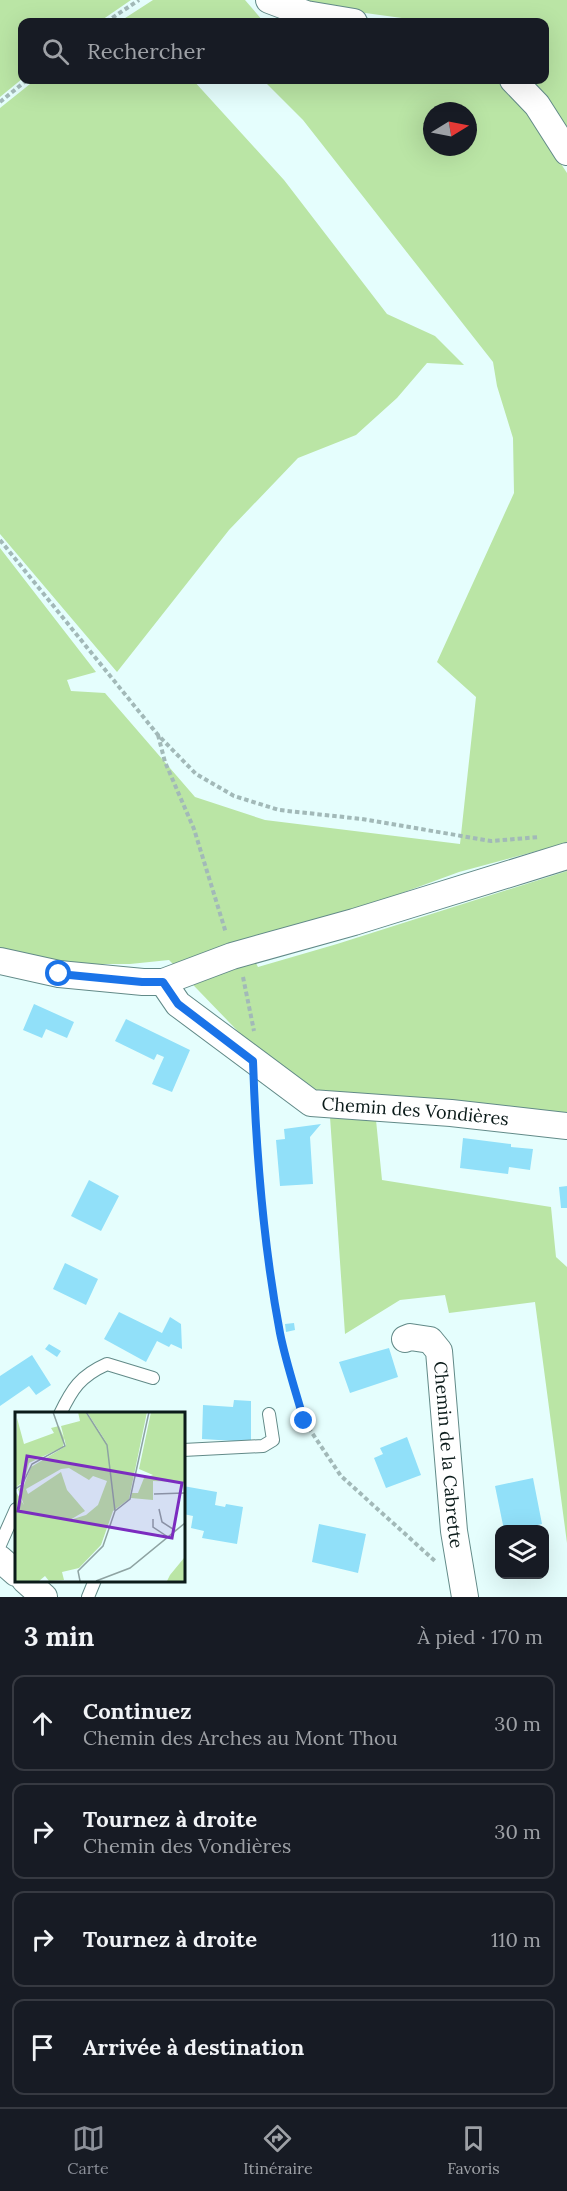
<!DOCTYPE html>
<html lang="fr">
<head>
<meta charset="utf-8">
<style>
	body { margin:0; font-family:Lora,serif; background:#20242c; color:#f1f3f6 }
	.controls { position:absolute; right:18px; bottom:18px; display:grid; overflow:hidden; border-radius:12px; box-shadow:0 6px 24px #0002 }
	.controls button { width:54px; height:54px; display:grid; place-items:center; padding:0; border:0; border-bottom:2px solid #363941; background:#171b24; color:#f1f3f6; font:30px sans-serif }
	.compass { position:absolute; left:423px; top:102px; width:54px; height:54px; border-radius:50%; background:#171b24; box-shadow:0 6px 24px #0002; rotate:80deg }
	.stop { position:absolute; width:18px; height:18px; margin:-14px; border:4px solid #1a73e8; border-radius:50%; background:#fff }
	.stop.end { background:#1a73e8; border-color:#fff; box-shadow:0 2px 6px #0008 }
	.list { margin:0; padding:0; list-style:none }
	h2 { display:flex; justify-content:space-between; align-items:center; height:78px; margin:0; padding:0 24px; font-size:26px }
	h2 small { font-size:20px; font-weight:400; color:#9ea1a6 }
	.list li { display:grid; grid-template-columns:39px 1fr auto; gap:18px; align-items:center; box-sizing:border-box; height:96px; margin:0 12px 12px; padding:0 12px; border:2px solid #363941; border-radius:12px }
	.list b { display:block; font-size:22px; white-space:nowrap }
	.list p { margin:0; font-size:20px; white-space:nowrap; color:#9ea1a6 }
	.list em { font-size:20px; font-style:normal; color:#9ea1a6 }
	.icon { flex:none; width:33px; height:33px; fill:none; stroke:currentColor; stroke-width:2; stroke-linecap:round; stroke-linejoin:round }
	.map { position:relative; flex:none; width:567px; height:1597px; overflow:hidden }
	.search { position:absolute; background:#171b24; box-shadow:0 6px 24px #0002; left:18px; right:18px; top:18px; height:66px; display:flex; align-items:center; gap:15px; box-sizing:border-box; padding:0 21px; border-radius:12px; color:#9ea1a6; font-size:22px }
	.sheet { height:510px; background:#171b24 }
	nav { display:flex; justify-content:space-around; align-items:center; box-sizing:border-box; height:84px; border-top:2px solid #363941; background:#171b24; font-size:16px; color:#9ea1a6 }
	nav a { display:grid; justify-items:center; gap:3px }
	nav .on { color:#8c9099 }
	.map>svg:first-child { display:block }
</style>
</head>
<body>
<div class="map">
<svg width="567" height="1597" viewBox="0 0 567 1597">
	<rect width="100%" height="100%" fill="#e5fefd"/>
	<!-- green -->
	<path fill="#bae5a5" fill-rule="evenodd" d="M0,0H131L99,22H22V79L0,97Z
		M153,0H245L263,21L272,22H119Z
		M296,0H567V131L532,80H544V22H431L307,5Z
		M35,80H193L284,180L387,314L435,336L464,365L427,363L397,398L356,435L298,458L229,530L117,672L0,534V108Z
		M263,80H500L527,112L567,173V843L459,872L350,912L245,942L258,967L337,944L567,871V1114L317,1094L258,1052L169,960L130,964H67L0,951V548L96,672L67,680L71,691L105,693L195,797L265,820L460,844L476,697L437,662L514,493L513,438L497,386L493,362L303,120ZM432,111H468V147H432Z
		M330,1117L376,1120L382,1180L551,1207L556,1257L567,1267V1543L535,1302L449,1313L445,1295L400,1300L345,1334Z"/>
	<!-- building -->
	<path fill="#91e0f9" d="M34,1004L74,1022L67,1038L46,1029L42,1038L23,1030Z
		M126,1019L190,1050L172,1092L152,1084L164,1057L157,1054L154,1060L115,1041Z
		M321,1124L310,1137L313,1184L280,1186L276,1140L285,1139L284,1129Z
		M463,1138L511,1144V1147L533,1149L530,1170L509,1167L508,1174L460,1168Z
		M89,1180L119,1196L101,1231L71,1216Z
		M567,1186V1208H561L559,1187Z
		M65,1263L98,1279L86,1305L53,1289Z
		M119,1312L162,1333L170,1317L181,1324L182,1349L171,1344L169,1347L157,1341L146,1362L104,1339Z
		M294,1323L295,1330L286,1332L285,1324Z
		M49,1344L61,1351L57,1357L45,1349Z
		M389,1348L398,1377L350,1393L339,1362Z
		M32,1355L51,1385L36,1395L29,1386L0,1406V1376Z
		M234,1400L251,1401V1442L202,1439L203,1405L233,1407Z
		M407,1437L421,1475L386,1488L374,1458L383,1454L380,1448Z
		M533,1478L542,1524L517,1530H504L495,1486Z
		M183,1486L217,1492L215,1505L225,1507L226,1504L243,1507L237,1544L202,1538L204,1531L191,1528L193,1516L183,1514Z
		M319,1524L366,1534L358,1573L312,1562Z"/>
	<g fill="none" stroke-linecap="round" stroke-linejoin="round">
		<!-- lane casing -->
		<g stroke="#628a88" stroke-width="14">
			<path id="lane" d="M60,1414C72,1389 80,1376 107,1364L153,1378
				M183,1450L263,1446L273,1440L269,1414
				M0,1545L16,1509
				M88,1597L95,1580"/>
		</g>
		<!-- street casing -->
		<g stroke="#628a88" stroke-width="28">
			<g id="street">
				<path d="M269,0L306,14L354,22"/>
				<path d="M513,80L537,105L567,152"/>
				<path d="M0,961L59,974L143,982H163L232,956L354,922L567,856"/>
				<path id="s1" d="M163,982L178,1004L311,1103L451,1113L567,1126"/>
				<path id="s2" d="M405,1339L410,1337L430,1340L439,1351L454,1531L465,1597"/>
				<path d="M0,1559L16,1573"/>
				<path d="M25,1580L44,1597"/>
			</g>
		</g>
		<!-- path -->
		<path stroke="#a2b9b8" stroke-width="4" stroke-dasharray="4.5 3" stroke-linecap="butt" d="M106,22L139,0
			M0,102L27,80
			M0,540L158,735L196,774L234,796L279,810L362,819L491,841L539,837
			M158,735L165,762L194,829L226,933
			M243,977L254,1031
			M254,1089L256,1144L266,1239L280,1335L304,1421L341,1476L435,1561"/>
		<!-- lane -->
		<use href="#lane" stroke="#fff" stroke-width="12"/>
		<!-- street -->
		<use href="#street" stroke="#fff" stroke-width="26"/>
	</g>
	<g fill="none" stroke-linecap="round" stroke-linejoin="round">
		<!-- route -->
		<path stroke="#1a73e8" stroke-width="8" d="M59,974L142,982H163L178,1004L253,1061C256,1152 263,1243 280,1333C286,1363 296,1392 304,1421"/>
	</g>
	<g text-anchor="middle" stroke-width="4.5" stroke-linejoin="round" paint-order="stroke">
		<!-- street labels -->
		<g font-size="18" fill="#0b1b1a" stroke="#fff">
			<text dy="6" stroke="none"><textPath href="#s1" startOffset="297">Chemin des Vondières</textPath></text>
			<text dy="6" stroke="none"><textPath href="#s2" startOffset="144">Chemin de la Cabrette</textPath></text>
		</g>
	</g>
	<!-- overview -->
	<g transform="translate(15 1412)">
		<rect width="170" height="170" fill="#e5fefd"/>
		<path d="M63,0H70L93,33L72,0H132L114,87L98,99L86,133L64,156L47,160L49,168L34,169L30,164L24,169H0V78L9,93L3,77L9,73L16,55L51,34L46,14L65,9ZM54,56L74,68L78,64L92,69L83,93L71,103L55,108L70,99L52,78L46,60L13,82L11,77L46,57ZM136,0H169V70L138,69V88L116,86L117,81H123L129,66L138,63L124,57ZM2,6L9,32L39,21L36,16L44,14L49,26L48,35L14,51L9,69L0,76ZM169,146V169H152L155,163Z" fill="#bae5a5" fill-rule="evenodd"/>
		<path fill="none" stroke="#8ea3a2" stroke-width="1.5" d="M0,77L7,73L17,52L50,34L38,0M139,82L170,81M144,97L147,110L161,119M100,99L115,87L134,0M138,107V115L153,125M65,169L63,159L88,134L100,99L92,33L71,0M81,169L115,156L170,111"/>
		<path fill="#7b2cbf" fill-opacity="0.15" stroke="#7b2cbf" stroke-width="3" d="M12,44L167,71L157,126L3,99Z"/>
		<rect width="170" height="170" fill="none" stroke="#0b1b1a" stroke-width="3"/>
	</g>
</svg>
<div class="controls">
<button><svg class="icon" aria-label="layers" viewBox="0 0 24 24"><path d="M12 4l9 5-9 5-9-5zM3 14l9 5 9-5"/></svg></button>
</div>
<svg class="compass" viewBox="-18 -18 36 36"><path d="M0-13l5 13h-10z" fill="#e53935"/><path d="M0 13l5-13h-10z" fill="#9ea1a6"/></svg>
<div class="stop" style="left:59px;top:974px"></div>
<div class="stop end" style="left:304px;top:1421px"></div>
<div class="search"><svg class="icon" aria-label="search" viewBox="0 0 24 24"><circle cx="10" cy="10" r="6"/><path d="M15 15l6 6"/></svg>Rechercher</div>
</div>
<section class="sheet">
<h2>3 min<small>À pied · 170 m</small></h2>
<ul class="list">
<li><svg class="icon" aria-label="ahead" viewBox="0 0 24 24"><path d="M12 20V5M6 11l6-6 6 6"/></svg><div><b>Continuez</b><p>Chemin des Arches au Mont Thou</p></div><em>30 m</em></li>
<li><svg class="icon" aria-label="right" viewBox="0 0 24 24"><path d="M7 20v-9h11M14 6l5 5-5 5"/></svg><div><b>Tournez à droite</b><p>Chemin des Vondières</p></div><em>30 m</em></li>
<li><svg class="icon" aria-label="right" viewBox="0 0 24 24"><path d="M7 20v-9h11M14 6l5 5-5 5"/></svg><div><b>Tournez à droite</b></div><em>110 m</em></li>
<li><svg class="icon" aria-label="arrive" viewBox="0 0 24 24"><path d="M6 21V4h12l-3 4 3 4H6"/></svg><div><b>Arrivée à destination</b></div></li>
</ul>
</section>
<nav>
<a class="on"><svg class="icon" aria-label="map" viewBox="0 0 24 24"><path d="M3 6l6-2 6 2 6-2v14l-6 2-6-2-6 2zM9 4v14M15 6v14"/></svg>Carte</a>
<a><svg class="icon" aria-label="directions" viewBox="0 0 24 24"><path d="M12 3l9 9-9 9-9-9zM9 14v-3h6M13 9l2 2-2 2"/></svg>Itinéraire</a>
<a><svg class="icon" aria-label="saved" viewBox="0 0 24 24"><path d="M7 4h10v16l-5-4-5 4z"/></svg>Favoris</a>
</nav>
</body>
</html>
